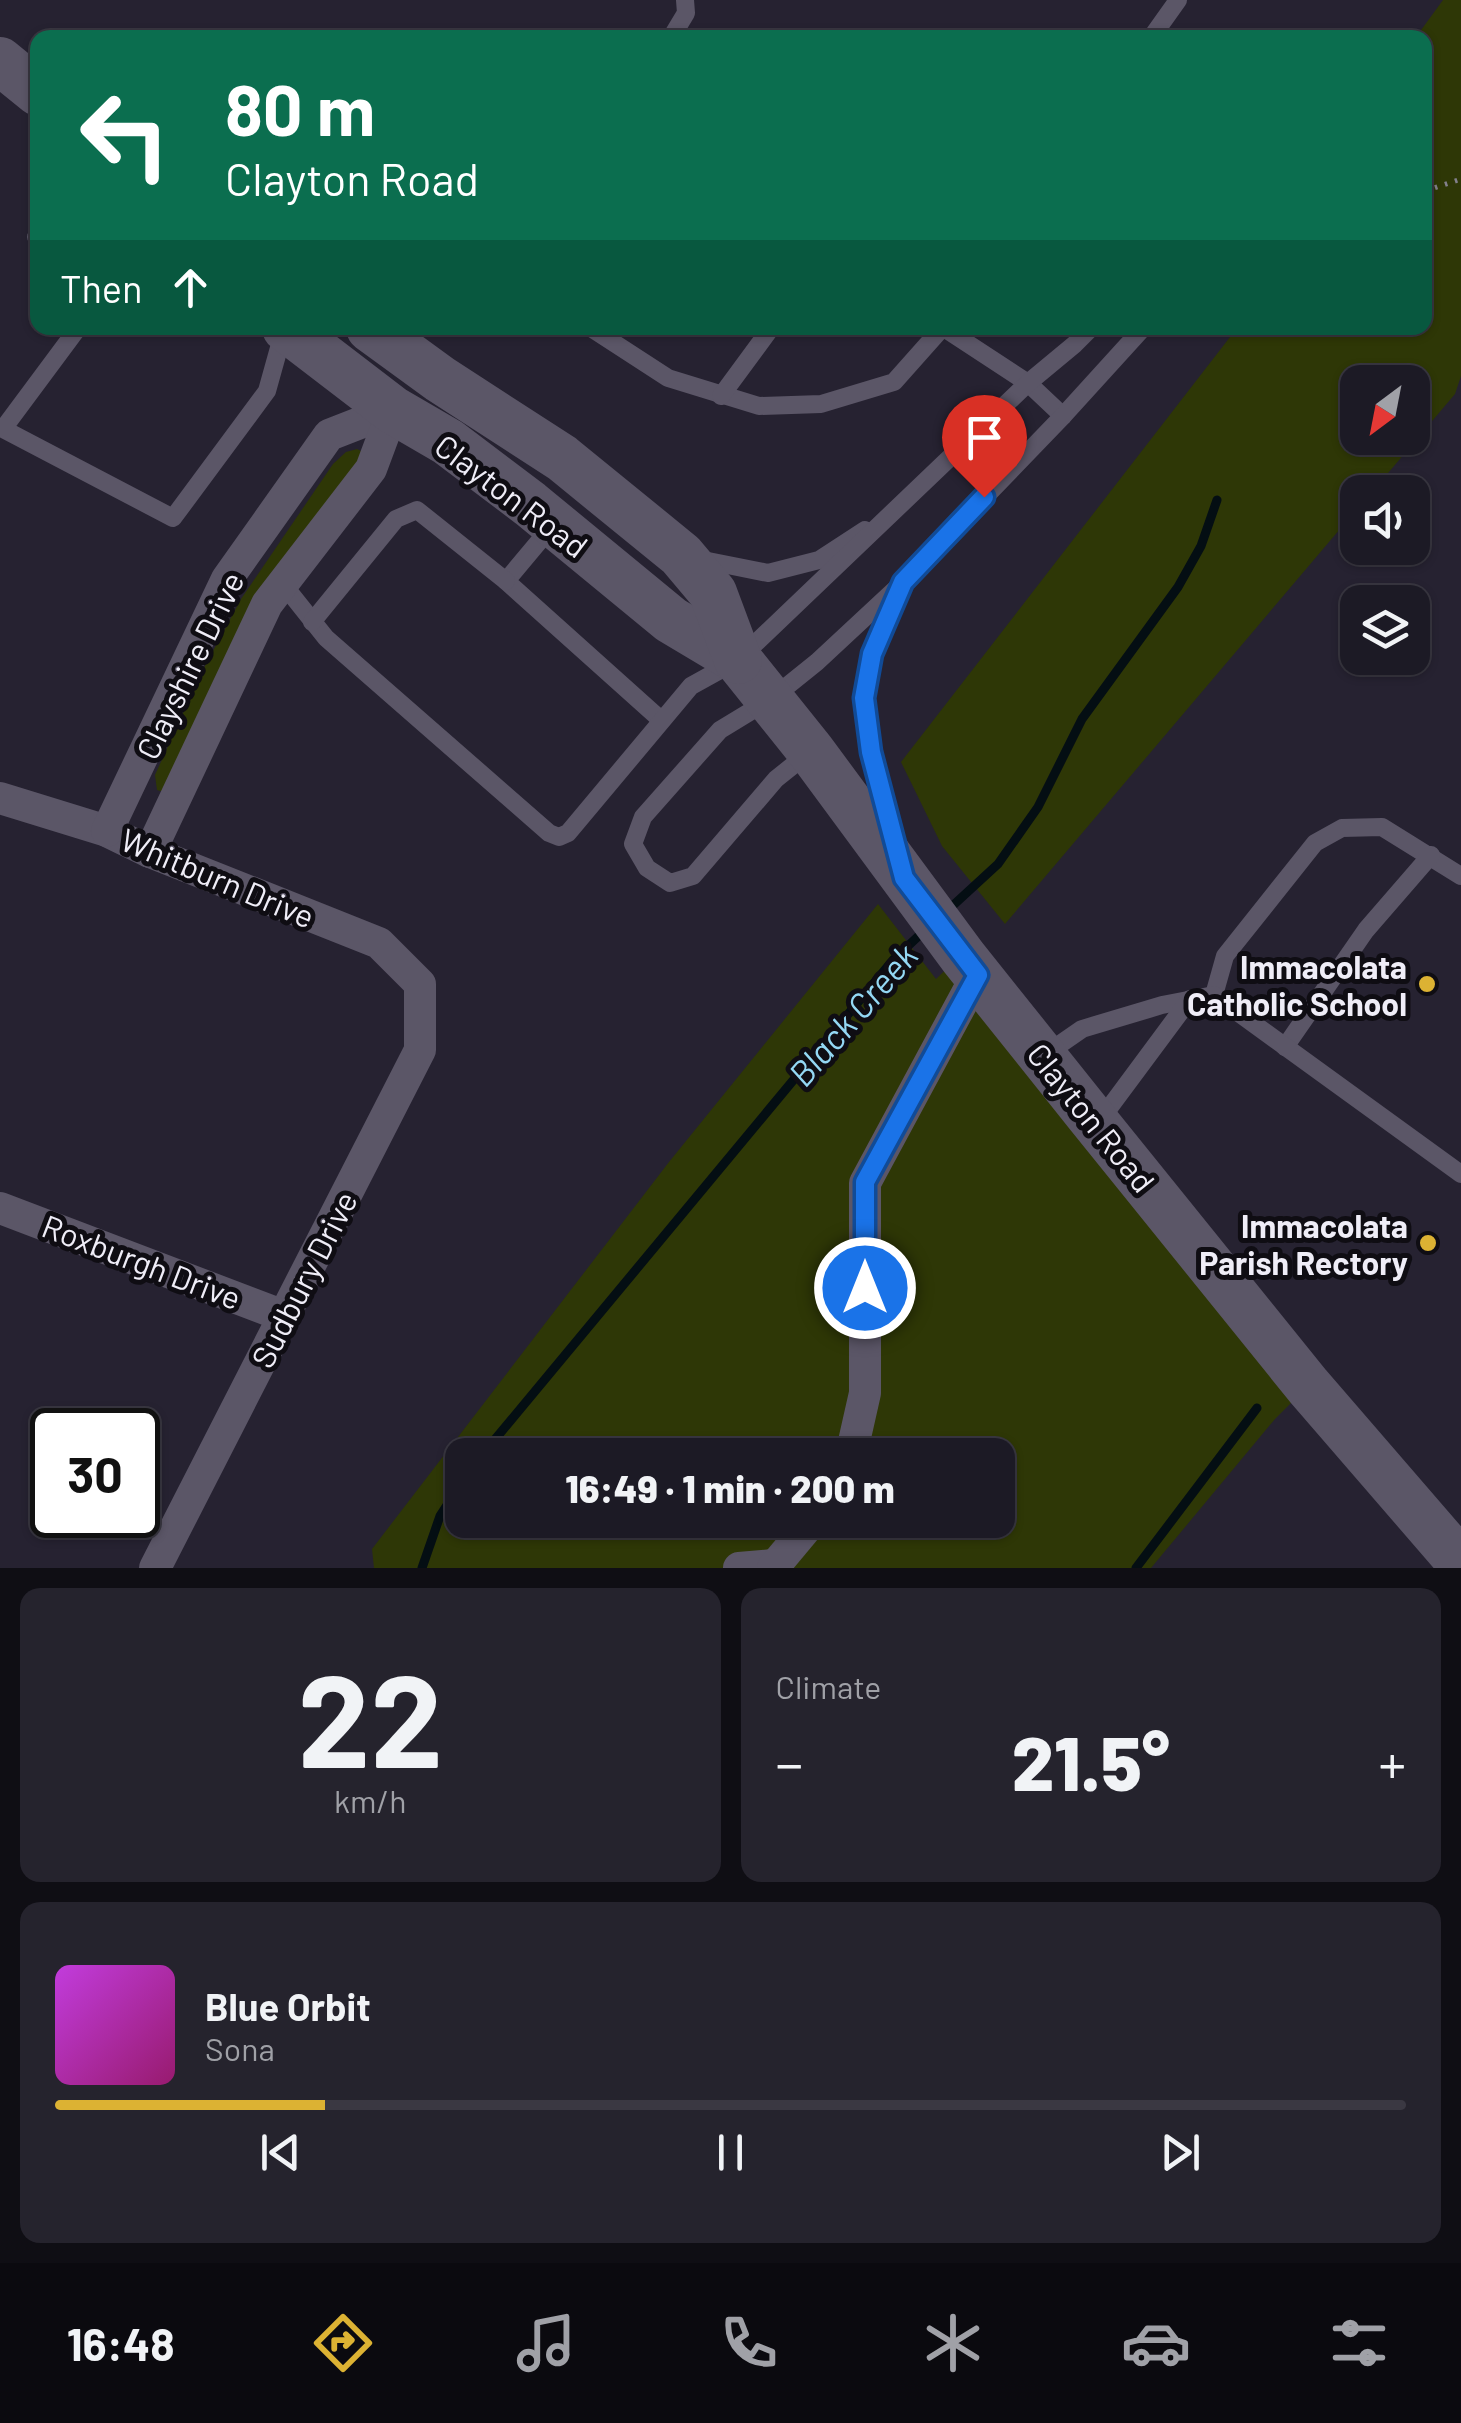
<!DOCTYPE html>
<meta charset="utf-8">
<style>
body{margin:0;font-family:Barlow,sans-serif;background:#25232d;color:#f1f3f6;height:100vh;display:flex;flex-direction:column;font-size:38px;white-space:nowrap}
*{box-sizing:border-box;margin:0}
p{font-size:32px;color:#a0a1a7}
.icon{flex:none;width:55px;height:55px;fill:none;stroke:currentColor;stroke-width:2;stroke-linecap:round;stroke-linejoin:round}
.map{position:relative;height:1568px;overflow:hidden}
.details{display:flex;flex-direction:column;gap:20px;padding:20px;background:#0f0e14;flex:1}
.details>*{flex:none}
.banner{position:absolute;left:30px;top:30px;width:1402px;height:305px;border-radius:20px;box-shadow:0 2px 8px #0004,0 0 0 2px #3a3842;background:#0b6e4f;color:#fff;overflow:hidden}
.needle{width:65px;rotate:212deg}
.fabs{position:absolute;left:1340px;top:365px;display:grid;gap:20px}
.fabs a{display:grid;place-items:center;width:90px;height:90px;border-radius:20px;background:#1c1a25;box-shadow:0 2px 8px #0004,0 0 0 2px #3a3842;font-size:50px}
.speed{position:absolute;left:30px;top:1408px;display:flex;gap:20px;font-size:50px;font-weight:700;text-align:center}
.speed>*{display:grid;place-content:center;width:130px;height:130px;border-radius:50%;background:#1c1a25;box-shadow:0 2px 8px #0004,0 0 0 2px #3a3842;line-height:1}
.speed .limit{border:5px solid #111;border-radius:15px;background:#fff;color:#111}
.pin{position:absolute;display:grid;place-items:center;width:85px;height:85px;color:#fff;margin:-102px -42px;border-radius:50% 50% 50% 0;rotate:-45deg;box-shadow:0 0 10px #0007}
.pin .icon{rotate:45deg}
.me{position:absolute;width:110px;margin:-55px;rotate:0deg;stroke-linejoin:round;filter:drop-shadow(0 0 8px #0008)}
.turn{display:flex;align-items:center;gap:35px;height:210px;padding:0 30px;font-size:45px}
.turn .icon{width:130px;height:130px;stroke-width:2.5}
.turn b{display:block;font-size:70px;line-height:85px}
.then{display:flex;align-items:center;height:95px;padding:0 30px;background:#0003;gap:20px;font-size:38px}
.big{font-size:75px;font-weight:800;line-height:1.1}
.details .tile{flex:1;display:flex;flex-direction:column;justify-content:center;gap:15px;min-width:0;padding:0 35px;border-radius:20px;background:#25232d}
.details .dial{align-items:center;gap:0}
.dial b{font-size:130px;line-height:1}
.song{display:flex;align-items:center;gap:30px}
.cover{width:120px;height:120px;border-radius:15px;background:linear-gradient(135deg,hsl(290 70% 55%),hsl(320 70% 35%))}
.played{height:10px;border-radius:5px;background:linear-gradient(90deg,#dcb233 20%,#3a3842 20%)}
.keys{display:flex;justify-content:space-around;direction:ltr}
.heat{display:flex;justify-content:space-between;align-items:center;font-size:55px;direction:ltr}
.details .tiles{flex:1;display:grid;gap:20px;grid-template-columns:1fr 1fr}
.tile:last-child{grid-column:span 2}
.trip{position:absolute;left:445px;top:1438px;width:570px;height:100px;border-radius:20px;background:#1c1a25;box-shadow:0 2px 8px #0004,0 0 0 2px #3a3842;font-weight:800;line-height:100px;text-align:center}
.tabs{display:flex;height:160px;justify-content:space-around;align-items:center;background:#0b0a0f;color:#a0a1a7}
.tabs .icon{width:70px;height:70px}
.tabs .on{color:#dcb233}
.tabs b{font-size:45px;color:#f1f3f6}
.map>svg:first-child{display:block}
</style>
<div class="map">
<svg width="1461" height="1568" viewBox="0 0 1461 1568">
<rect width="100%" height="100%" fill="#262231"/>
<g fill="#2e3706" fill-rule="evenodd">
<path d="M 1443,0 L 1461,0 L 1461,376 L 1455,394 L 1372,492 L 1358,492 L 1357,509 L 1005,924 L 942,846 L 901,762 L 1237,328 L 1425,328 L 1425,38 L 1416,37 ZM 1412,382 L 1412,438 L 1358,438 L 1358,382 Z"/>
<path d="M 357,449 L 363,452 L 167,793 L 157,790 L 155,775 L 200,675 L 241,599 L 333,464 L 346,452 Z"/>
<path d="M 878,904 L 936,979 L 962,954 L 1308,1386 L 1275,1419 L 1151,1568 L 374,1568 L 372,1549 L 669,1162 ZM 462,1455 L 998,1455 L 998,1520 L 462,1520 Z"/>
</g>
<g fill="none" stroke-linecap="round" stroke-linejoin="round">
<g stroke="#040e13" stroke-width="9">
<path d="M 948,910 L 998,864 L 1038,807 L 1082,719 L 1178,587 L 1201,546 L 1217,500"/>
<path d="M 482,1455 L 894,959 L 925,930"/>
<path d="M 422,1568 L 440,1516 L 462,1482"/>
<path d="M 1136,1568 L 1257,1408"/>
</g>
<path stroke="#83808d" stroke-width="5" stroke-dasharray="2.5 8" stroke-linecap="butt" d="M 1425,191 L 1461,179"/>
<g stroke="#5b5667" stroke-width="18">
<path d="M 671,38 L 686,13 L 685,0"/>
<path d="M 1151,38 L 1178,0"/>
<path d="M 36,237 L 38,235"/>
<path d="M 78,328 L 3,429 L 173,518 L 267,391 L 284,330"/>
<path d="M 591,328 L 668,378 L 759,406 L 821,404 L 894,382 L 942,328"/>
<path d="M 944,328 L 1028,383 L 1063,416"/>
<path d="M 721,396 L 771,328"/>
<path d="M 552,526 L 506,581 L 661,720"/>
<path d="M 698,559 L 768,573 L 819,560 L 865,530"/>
<path d="M 283,584 L 326,638 L 549,833 L 559,837 L 568,833 L 691,686 L 738,660 L 1028,383 L 1075,344 L 1091,328"/>
<path d="M 312,622 L 396,519 L 417,510 L 506,581"/>
<path d="M 811,751 L 776,779 L 693,876 L 670,883 L 647,868 L 633,844 L 643,817 L 720,730 L 771,699 L 817,662 L 903,582 L 1063,416 L 1143,328"/>
<path d="M 891,834 C 864,738 851,686 897,594"/>
<path d="M 1214,995 L 1225,956 L 1315,843 L 1342,828 L 1382,827 L 1461,876"/>
<path d="M 1285,1047 L 1366,930 L 1431,855"/>
<path d="M 1043,1056 L 1082,1029 L 1162,1005 L 1214,995 L 1461,1174"/>
<path d="M 1098,1123 L 1190,999"/>
</g>
<g stroke="#5b5667" stroke-width="32">
<path d="M 0,798 L 107,831 L 150,852 L 379,943 L 420,984 L 420,1050 L 155,1568"/>
<path d="M 107,831 L 227,579 L 329,435 L 393,410"/>
<path d="M 150,852 L 267,604 L 371,469 L 393,410"/>
<path d="M 0,1208 L 284,1316"/>
<path d="M 851,1455 L 865,1393 L 865,1183 L 977,975"/>
<path d="M 739,1568 L 773,1565"/>
<path d="M 773,1568 L 813,1520"/>
</g>
<g stroke="#5b5667" stroke-width="48">
<path d="M 0,61 L 38,92"/>
<path d="M 286,328 L 393,410 L 448,442 L 530,504 L 671,620 L 738,660 L 811,751 L 963,957 L 1090,1116 L 1308,1386 L 1461,1563"/>
<path d="M 370,328 L 440,379 L 562,458 L 681,555 L 713,593 L 738,660"/>
</g>
</g>
<g fill="none" stroke-linecap="round" stroke-linejoin="round">
<g stroke="#114b97" stroke-width="25">
<path id="route" d="M 865,1288 L 865,1182 L 978,975 L 904,878 L 871,752 L 864,698 L 872,654 L 903,582 L 984,497"/>
</g>
<use href="#route" stroke="#1a73e8" stroke-width="18"/>
</g>
<g fill="#dcb233" stroke="#0f0d13" stroke-width="4">
<circle cx="1427" cy="984" r="10"/>
<circle cx="1428" cy="1243" r="10"/>
</g>
<g text-anchor="middle" dominant-baseline="central" stroke-width="10" stroke-linejoin="round" paint-order="stroke">
<g font-size="32" fill="#efedf7" stroke="#0f0d13">
<text transform="translate(512 495) rotate(37)">Clayton Road</text>
<text transform="translate(189 665) rotate(-64)">Clayshire Drive</text>
<text transform="translate(218 877) rotate(23)">Whitburn Drive</text>
<text transform="translate(1092 1117) rotate(51)">Clayton Road</text>
<text transform="translate(142 1261) rotate(21)">Roxburgh Drive</text>
<text transform="translate(303 1279) rotate(-63)">Sudbury Drive</text>
</g>
<g font-size="32" font-weight="bold" fill="#efedf7" stroke="#0f0d13" text-anchor="end">
<text x="1407" y="966">Immacolata<tspan x="1407" dy="37">Catholic School</tspan></text>
<text x="1408" y="1225">Immacolata<tspan x="1408" dy="37">Parish Rectory</tspan></text>
</g>
<g font-size="35" font-style="italic" fill="#94d8f4" stroke="#0f0d13">
<text transform="translate(852 1014) rotate(-49)">Black Creek</text>
</g>
</g>
</svg>
<div class="fabs">
<a><svg class="needle" viewBox="-14 -14 28 28"><path d="M0-13l5 13h-10z" fill="#e53935"/><path d="M0 13l5-13h-10z" fill="#a0a1a7"/></svg></a>
<a><svg class="icon" aria-label="sound" viewBox="0 0 24 24"><path d="M4 9h4l5-4v14l-5-4H4zM17 9q2 3 0 6"/></svg></a>
<a><svg class="icon" aria-label="layers" viewBox="0 0 24 24"><path d="M12 4l9 5-9 5-9-5zM3 14l9 5 9-5"/></svg></a>
</div>
<div class="speed"><div class="limit">30</div></div>
<div class="pin" style="left:984px;top:497px;background:#d93025"><svg class="icon" aria-label="arrive" viewBox="0 0 24 24"><path d="M6 21V4h12l-3 4 3 4H6"/></svg></div>
<svg class="me" style="left:865px;top:1288px" viewBox="-20 -20 40 40"><circle r="17" fill="#1a73e8" stroke="#fff" stroke-width="3"/><path d="M0-11L8 9 0 5-8 9z" fill="#fff"/></svg>
<div class="trip">16:49 · 1 min · 200 m</div>
<div class="banner">
<div class="turn"><svg class="icon" aria-label="left" viewBox="0 0 24 24"><path d="M17 20v-9H6M10 6l-5 5 5 5"/></svg><div><b>80 m</b>Clayton Road</div></div>
<div class="then">Then<svg class="icon" aria-label="ahead" viewBox="0 0 24 24"><path d="M12 20V5M6 11l6-6 6 6"/></svg></div>
</div>
</div>
<section class="details">
<div class="tiles">
<div class="tile dial"><b>22</b><p>km/h</p></div>
<div class="tile"><p>Climate</p>
<div class="heat"><a>−</a><b class="big">21.5°</b><a>+</a></div>
</div>
<div class="tile">
<div class="song"><i class="cover"></i><div><b>Blue Orbit</b><p>Sona</p></div></div>
<div class="played"></div>
<div class="keys"><svg class="icon" aria-label="previous" viewBox="0 0 24 24"><path d="M18 5L8 12l10 7zM5 5v14"/></svg><svg class="icon" aria-label="pause" viewBox="0 0 24 24"><path d="M8 5v14M16 5v14"/></svg><svg class="icon" aria-label="next" viewBox="0 0 24 24"><path d="M6 5l10 7-10 7zM19 5v14"/></svg></div>
</div>
</div>
</section>
<nav class="tabs">
<b>16:48</b>
<svg class="icon on" aria-label="directions" viewBox="0 0 24 24"><path d="M12 3l9 9-9 9-9-9zM9 14v-3h6M13 9l2 2-2 2"/></svg>
<svg class="icon" aria-label="music" viewBox="0 0 24 24"><path d="M9 18V5l10-2v13"/><circle cx="6" cy="18" r="3"/><circle cx="16" cy="16" r="3"/></svg>
<svg class="icon" aria-label="phone" viewBox="0 0 24 24"><path d="M5 4h4l2 5-3 2q2 4 5 5l2-3 5 2v4C11 20 4 13 5 4z"/></svg>
<svg class="icon" aria-label="climate" viewBox="0 0 24 24"><path d="M12 3v18M4 7l16 10M4 17L20 7"/></svg>
<svg class="icon" aria-label="car" viewBox="0 0 24 24"><path d="M5 17H2v-5l4-1 3-4h7l3 4 3 1v5h-3M9 17h6M6 11h13"/><circle cx="7" cy="17" r="2"/><circle cx="17" cy="17" r="2"/></svg>
<svg class="icon" aria-label="filters" viewBox="0 0 24 24"><path d="M4 7h16M4 17h16"/><circle cx="9" cy="7" r="2"/><circle cx="15" cy="17" r="2"/></svg>
</nav>
